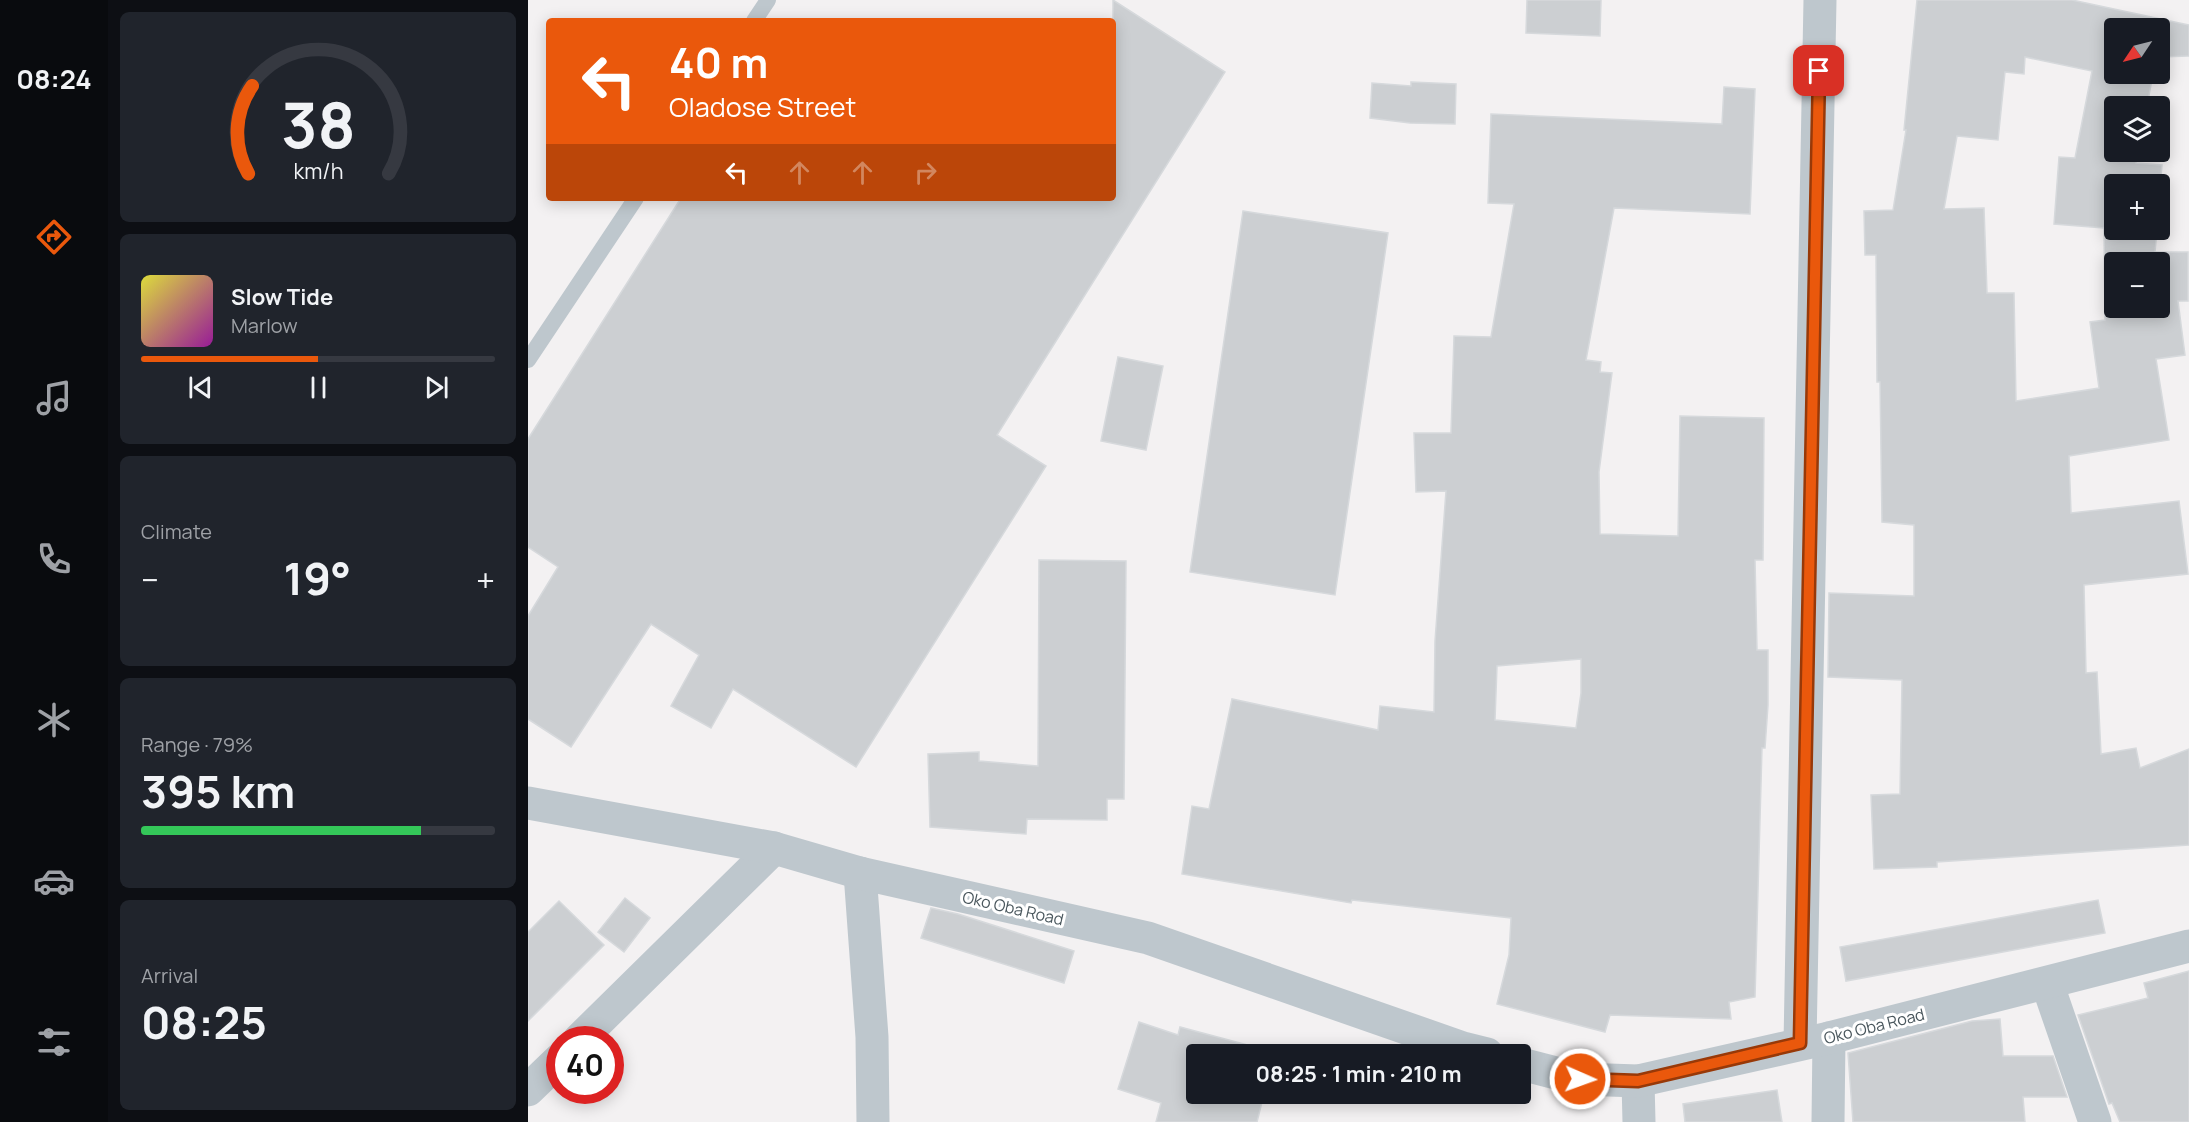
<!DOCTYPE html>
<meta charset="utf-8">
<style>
body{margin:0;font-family:Manrope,sans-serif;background:#20242c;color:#f1f3f6;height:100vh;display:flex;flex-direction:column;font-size:22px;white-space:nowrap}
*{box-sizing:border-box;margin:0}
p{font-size:20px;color:#9ea1a6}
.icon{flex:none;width:33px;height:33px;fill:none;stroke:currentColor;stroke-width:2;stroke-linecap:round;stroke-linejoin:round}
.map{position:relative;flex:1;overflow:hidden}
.side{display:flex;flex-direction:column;gap:12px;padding:12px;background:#0d0f14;width:420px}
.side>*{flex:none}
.top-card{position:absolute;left:18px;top:18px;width:570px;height:183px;border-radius:6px;box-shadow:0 3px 15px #0003;background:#ea580c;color:#fff;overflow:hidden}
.needle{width:39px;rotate:235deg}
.fabs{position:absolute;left:1576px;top:18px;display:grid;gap:12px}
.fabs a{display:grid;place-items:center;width:66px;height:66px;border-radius:6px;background:#171b24;box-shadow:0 3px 15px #0003;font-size:30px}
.speed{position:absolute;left:18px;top:1026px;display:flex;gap:12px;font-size:30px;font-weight:700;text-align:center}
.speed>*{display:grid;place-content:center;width:78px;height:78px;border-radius:50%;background:#171b24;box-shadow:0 3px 15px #0003;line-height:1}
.speed .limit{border:9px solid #d22;background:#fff;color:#111}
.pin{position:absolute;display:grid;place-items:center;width:51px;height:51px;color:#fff;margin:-26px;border-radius:12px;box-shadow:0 3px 9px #0006}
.me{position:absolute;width:66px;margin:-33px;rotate:92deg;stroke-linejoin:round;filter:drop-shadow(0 0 4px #0008)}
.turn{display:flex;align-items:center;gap:21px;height:126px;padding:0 24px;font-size:27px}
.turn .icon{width:78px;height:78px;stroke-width:2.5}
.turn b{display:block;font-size:42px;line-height:51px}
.lanes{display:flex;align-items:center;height:57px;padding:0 24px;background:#0003;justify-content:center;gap:30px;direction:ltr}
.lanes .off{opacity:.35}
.big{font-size:45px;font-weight:700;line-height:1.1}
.side .widget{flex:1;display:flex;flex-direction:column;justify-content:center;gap:9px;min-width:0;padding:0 21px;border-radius:9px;background:#20242c}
.side .dial{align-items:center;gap:0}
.dial svg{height:156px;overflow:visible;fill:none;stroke:#363941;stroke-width:7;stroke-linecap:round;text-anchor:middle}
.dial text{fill:#f1f3f6;stroke:none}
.song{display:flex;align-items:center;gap:18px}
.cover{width:72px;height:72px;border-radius:9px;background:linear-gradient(135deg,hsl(60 70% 55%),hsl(300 70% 35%))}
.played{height:6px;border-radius:3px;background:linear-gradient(90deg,#ea580c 50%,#363941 50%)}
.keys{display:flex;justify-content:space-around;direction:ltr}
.heat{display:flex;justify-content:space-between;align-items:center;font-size:33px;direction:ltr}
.charge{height:9px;border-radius:4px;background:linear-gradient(90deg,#34c759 79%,#363941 0)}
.trip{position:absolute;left:658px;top:1044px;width:345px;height:60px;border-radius:6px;background:#171b24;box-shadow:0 3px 15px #0003;font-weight:700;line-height:60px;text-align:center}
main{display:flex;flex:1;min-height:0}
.menu{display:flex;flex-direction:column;width:108px;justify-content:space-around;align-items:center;background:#090b0e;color:#9ea1a6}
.menu .icon{width:42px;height:42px}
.menu .current{color:#ea580c}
.menu b{font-size:27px;color:#f1f3f6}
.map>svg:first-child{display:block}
</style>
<main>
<nav class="menu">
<b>08:24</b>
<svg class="icon current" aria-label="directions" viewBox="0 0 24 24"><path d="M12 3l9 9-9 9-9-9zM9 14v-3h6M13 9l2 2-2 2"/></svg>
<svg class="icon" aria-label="music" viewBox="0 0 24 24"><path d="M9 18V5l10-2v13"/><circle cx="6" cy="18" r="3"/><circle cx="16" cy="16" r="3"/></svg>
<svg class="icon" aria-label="phone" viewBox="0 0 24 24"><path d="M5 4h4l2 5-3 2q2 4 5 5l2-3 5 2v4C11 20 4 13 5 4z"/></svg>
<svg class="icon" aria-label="climate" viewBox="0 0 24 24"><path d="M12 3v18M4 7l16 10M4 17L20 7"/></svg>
<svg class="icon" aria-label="car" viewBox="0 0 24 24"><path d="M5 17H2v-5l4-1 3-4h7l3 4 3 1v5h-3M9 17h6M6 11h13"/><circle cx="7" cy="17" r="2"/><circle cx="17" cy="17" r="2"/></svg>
<svg class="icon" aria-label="filters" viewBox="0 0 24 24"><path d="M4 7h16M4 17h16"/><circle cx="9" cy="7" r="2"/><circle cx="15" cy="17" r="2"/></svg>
</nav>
<section class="side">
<div class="widget dial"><svg viewBox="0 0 100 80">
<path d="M14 69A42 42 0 1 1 86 69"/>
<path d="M14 69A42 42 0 0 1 16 24" stroke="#ea580c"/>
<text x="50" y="56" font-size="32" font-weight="700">38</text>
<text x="50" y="72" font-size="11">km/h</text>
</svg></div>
<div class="widget">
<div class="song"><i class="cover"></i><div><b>Slow Tide</b><p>Marlow</p></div></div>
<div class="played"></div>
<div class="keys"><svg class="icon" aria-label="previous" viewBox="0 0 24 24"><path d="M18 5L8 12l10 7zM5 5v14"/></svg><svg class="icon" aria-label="pause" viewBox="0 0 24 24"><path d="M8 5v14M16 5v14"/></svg><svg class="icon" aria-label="next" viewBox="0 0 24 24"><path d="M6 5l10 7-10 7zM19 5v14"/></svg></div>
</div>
<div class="widget"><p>Climate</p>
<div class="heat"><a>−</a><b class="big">19°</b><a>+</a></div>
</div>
<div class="widget"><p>Range · 79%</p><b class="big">395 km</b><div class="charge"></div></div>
<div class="widget"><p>Arrival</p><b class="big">08:25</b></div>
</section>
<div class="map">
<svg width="1661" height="1122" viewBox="0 0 1661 1122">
<rect width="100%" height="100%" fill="#f3f1f2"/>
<g fill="#cccfd2" stroke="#d6d9dc" stroke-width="1.5" fill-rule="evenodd">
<path d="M 585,0 L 697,72 L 469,435 L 518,466 L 328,767 L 205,689 L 183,728 L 143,706 L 171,655 L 123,624 L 43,747 L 0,719 L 0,616 L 30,567 L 0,547 L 0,439 L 153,198 L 585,198 Z"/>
<path d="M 999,0 L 1073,0 L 1072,36 L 998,33 Z"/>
<path d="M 1389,0 L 1544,0 L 1661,25 L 1661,56 L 1632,57 L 1632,28 L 1587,28 L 1587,74 L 1625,74 L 1619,106 L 1587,106 L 1587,152 L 1610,152 L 1608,163 L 1634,165 L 1632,187 L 1632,184 L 1587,184 L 1587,230 L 1629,230 L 1627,252 L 1660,252 L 1660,301 L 1650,301 L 1657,355 L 1628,359 L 1641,440 L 1541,456 L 1543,513 L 1651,501 L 1660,574 L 1556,585 L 1558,673 L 1569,672 L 1573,754 L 1608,748 L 1612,768 L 1661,749 L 1661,845 L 1409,862 L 1409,867 L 1346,869 L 1343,795 L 1372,794 L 1374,680 L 1300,677 L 1301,593 L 1386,596 L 1386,525 L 1354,522 L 1352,382 L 1349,382 L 1348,255 L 1337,255 L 1336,211 L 1365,210 L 1378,130 L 1376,130 ZM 1497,57 L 1564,71 L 1547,158 L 1531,157 L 1526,224 L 1576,228 L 1577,320 L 1562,322 L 1571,388 L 1488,401 L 1486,293 L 1459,293 L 1456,208 L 1416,209 L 1429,136 L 1470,140 L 1477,72 L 1496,74 ZM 1587,262 L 1632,262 L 1632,308 L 1587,308 Z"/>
<path d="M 883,82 L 928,84 L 927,124 L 882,123 L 842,118 L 844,83 L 883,86 Z"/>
<path d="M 1196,87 L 1227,89 L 1222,214 L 1086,208 L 1058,360 L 1073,362 L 1072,372 L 1084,373 L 1071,472 L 1072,534 L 1150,536 L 1152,416 L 1236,418 L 1235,560 L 1227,560 L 1229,650 L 1240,650 L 1240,705 L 1237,748 L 1234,748 L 1227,997 L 1201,1002 L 1203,1019 L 1082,1015 L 1077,1032 L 969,1004 L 981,955 L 983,918 L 824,900 L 823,903 L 654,874 L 664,806 L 681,809 L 704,699 L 850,730 L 852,706 L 906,712 L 907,641 L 918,491 L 888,492 L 886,433 L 923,433 L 926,336 L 963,337 L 986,204 L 960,203 L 963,114 L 1194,124 ZM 1053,659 L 1053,693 L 1048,728 L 967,720 L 969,666 Z"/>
<path d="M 715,211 L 860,233 L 807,595 L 662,572 Z"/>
<path d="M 590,357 L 635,366 L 618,450 L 573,441 Z"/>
<path d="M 511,560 L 598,561 L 596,799 L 579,799 L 579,820 L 499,819 L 498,834 L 402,827 L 400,754 L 451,752 L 451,761 L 510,766 Z"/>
<path d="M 97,898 L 122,918 L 96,952 L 70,932 Z"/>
<path d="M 1570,900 L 1577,933 L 1318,981 L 1312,947 Z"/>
<path d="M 31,901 L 76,945 L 0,1021 L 0,932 Z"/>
<path d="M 403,908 L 430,914 L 546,951 L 536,983 L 393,938 Z"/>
<path d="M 1661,971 L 1661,1122 L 1592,1122 L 1584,1103 L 1581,1104 L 1550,1015 L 1620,998 L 1616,983 Z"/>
<path d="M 1472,1019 L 1475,1056 L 1525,1056 L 1539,1097 L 1495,1097 L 1497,1122 L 1325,1122 L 1320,1053 L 1444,1021 Z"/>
<path d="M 611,1022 L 650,1035 L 652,1027 L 746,1052 L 746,1054 L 669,1054 L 669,1094 L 736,1094 L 729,1122 L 628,1122 L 633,1103 L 590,1089 Z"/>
<path d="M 1249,1090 L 1254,1122 L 1157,1122 L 1155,1104 Z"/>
</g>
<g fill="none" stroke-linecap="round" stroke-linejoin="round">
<g stroke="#bec7cd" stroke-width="16">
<path d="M 226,21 L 240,0"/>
<path d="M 0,360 L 108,198"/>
</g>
<g stroke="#bec7cd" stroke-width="33">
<path d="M 332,873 L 344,1037 L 345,1122"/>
<path d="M 1519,983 L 1567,1122"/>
<path d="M 51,1040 L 246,848"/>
<path d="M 1272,1043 L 1292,0"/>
<path d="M 1110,1081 L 1111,1122"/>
<path d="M 0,1090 L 32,1059"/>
<path d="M 1300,1122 L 1301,1038"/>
</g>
<g stroke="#bec7cd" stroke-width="33">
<path d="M 0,803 L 246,848 L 332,873 L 620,938 L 935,1048 L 959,1054"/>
<path d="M 993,1064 L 1051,1079 L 1110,1081 L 1301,1038 L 1661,946"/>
</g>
</g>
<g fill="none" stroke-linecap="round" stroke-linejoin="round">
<g stroke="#983908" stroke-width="15">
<path id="route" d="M 1052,1079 L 1110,1081 L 1272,1043 L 1291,71"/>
</g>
<use href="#route" stroke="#ea580c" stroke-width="10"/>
</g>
<g text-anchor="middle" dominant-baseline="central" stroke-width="6" stroke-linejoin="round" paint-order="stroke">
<g font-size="16" fill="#4a575d" stroke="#fff">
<text transform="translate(485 908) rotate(13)">Oko Oba Road</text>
<text transform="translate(1346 1026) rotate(-14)">Oko Oba Road</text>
</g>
</g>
</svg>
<div class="fabs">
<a><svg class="needle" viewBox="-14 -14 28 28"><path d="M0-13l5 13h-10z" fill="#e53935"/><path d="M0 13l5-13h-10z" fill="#9ea1a6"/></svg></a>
<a><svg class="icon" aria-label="layers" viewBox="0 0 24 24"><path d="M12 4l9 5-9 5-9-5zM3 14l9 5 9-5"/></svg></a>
<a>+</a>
<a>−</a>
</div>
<div class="speed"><div class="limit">40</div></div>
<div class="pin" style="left:1291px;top:71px;background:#d93025"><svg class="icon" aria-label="arrive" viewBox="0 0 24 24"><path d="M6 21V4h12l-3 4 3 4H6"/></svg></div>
<svg class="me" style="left:1052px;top:1079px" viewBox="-20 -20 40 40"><circle r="17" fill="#ea580c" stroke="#fff" stroke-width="3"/><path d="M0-11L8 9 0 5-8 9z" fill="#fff"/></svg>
<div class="trip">08:25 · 1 min · 210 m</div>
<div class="top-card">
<div class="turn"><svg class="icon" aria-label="left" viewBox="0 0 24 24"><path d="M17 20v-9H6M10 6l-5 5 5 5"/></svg><div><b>40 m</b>Oladose Street</div></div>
<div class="lanes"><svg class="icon" aria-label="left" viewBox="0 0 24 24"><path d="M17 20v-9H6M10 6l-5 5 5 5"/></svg><svg class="icon off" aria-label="ahead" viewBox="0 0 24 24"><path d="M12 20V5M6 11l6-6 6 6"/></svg><svg class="icon off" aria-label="ahead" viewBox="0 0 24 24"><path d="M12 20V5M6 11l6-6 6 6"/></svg><svg class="icon off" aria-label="right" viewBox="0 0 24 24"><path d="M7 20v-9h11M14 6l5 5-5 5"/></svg></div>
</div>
</div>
</main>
